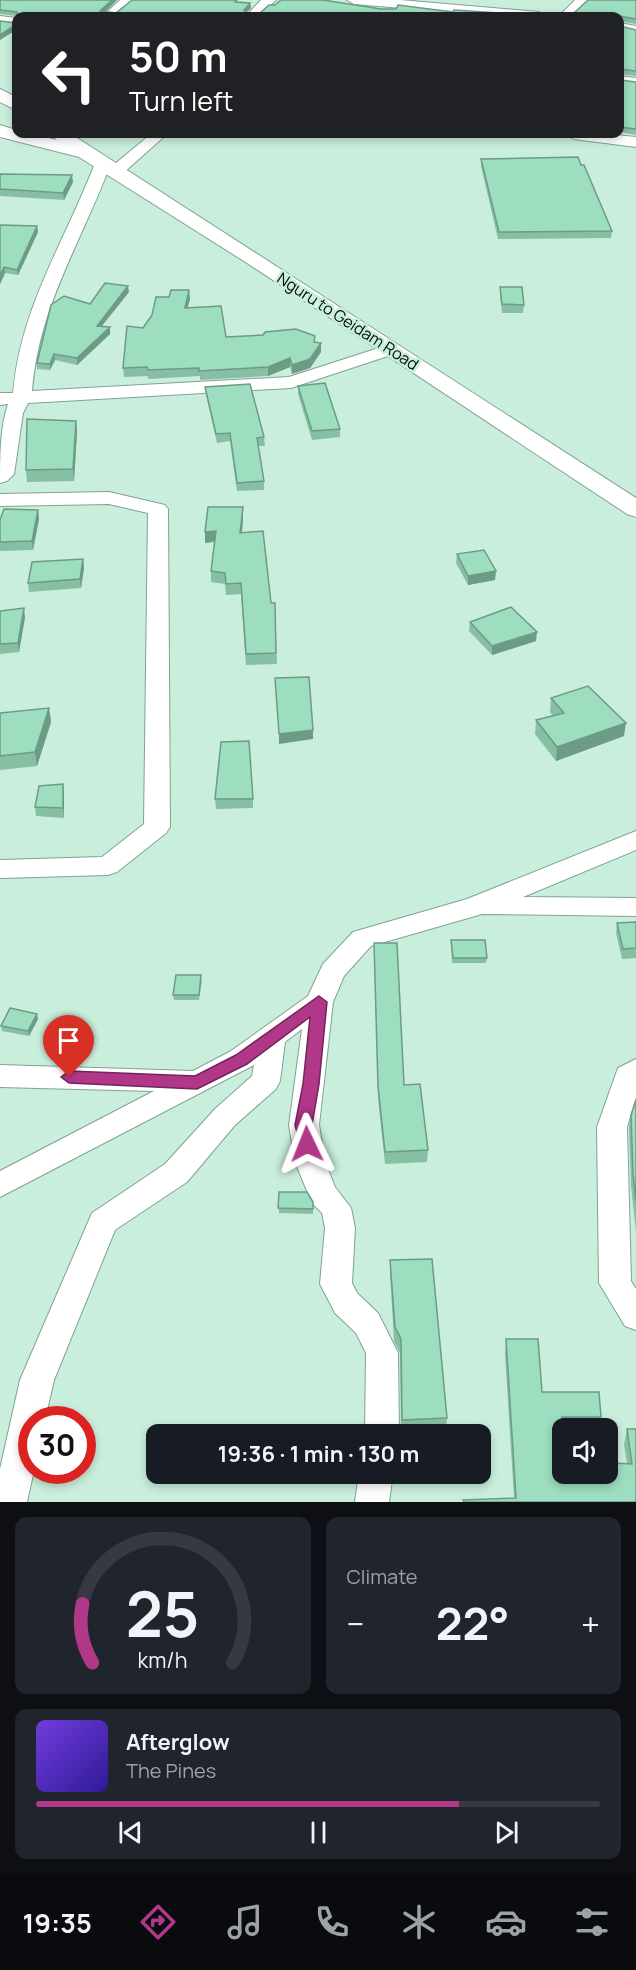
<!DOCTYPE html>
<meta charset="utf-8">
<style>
body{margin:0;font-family:Manrope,sans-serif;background:#20242c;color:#f1f3f6;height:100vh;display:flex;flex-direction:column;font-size:22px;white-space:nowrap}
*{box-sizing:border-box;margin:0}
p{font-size:20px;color:#9ea1a6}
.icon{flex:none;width:33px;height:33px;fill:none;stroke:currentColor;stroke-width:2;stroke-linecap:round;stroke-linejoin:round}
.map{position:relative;height:1502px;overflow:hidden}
.sheet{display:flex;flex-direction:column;gap:15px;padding:15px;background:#0d0f14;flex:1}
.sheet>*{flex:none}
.hud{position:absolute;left:12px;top:12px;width:612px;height:126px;border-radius:12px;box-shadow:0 3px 9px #0003;background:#202124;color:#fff;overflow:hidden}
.controls{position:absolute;left:552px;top:1418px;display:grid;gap:12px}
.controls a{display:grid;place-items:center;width:66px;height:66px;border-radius:12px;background:#171b24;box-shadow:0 3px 9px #0003;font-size:30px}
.speed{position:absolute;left:18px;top:1406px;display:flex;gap:12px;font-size:30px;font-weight:700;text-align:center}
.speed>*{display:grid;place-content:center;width:78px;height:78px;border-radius:50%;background:#171b24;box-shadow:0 3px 9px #0003;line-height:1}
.speed .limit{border:9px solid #d22;background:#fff;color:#111}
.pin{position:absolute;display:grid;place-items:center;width:51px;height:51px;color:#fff;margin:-62px -26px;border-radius:50% 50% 50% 0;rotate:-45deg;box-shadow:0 0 6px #0007}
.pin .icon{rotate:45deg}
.me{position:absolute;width:66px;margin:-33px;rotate:358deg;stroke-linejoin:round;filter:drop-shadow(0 0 4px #0008)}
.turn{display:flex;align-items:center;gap:21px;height:126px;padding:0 18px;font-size:27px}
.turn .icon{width:78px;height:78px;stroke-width:2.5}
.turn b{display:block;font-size:42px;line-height:51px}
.big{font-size:45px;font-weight:700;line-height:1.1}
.sheet .tile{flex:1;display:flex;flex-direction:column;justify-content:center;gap:9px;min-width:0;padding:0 21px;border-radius:12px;background:#20242c}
.sheet .dial{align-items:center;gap:0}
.dial svg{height:156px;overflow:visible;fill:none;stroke:#363941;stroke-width:7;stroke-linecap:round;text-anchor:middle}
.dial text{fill:#f1f3f6;stroke:none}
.song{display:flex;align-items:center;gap:18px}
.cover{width:72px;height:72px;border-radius:9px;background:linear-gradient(135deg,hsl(260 70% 55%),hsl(250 70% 35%))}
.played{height:6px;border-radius:3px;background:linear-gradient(90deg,#b13789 75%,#363941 75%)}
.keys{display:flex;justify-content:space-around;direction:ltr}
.heat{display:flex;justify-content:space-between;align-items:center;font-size:33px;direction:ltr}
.sheet .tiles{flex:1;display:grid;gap:15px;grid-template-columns:1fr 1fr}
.tile:last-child{grid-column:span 2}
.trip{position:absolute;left:146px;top:1424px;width:345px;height:60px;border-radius:12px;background:#171b24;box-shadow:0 3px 9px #0003;font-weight:700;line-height:60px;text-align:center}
.tab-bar{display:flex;height:96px;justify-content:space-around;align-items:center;background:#090b0e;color:#9ea1a6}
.tab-bar .icon{width:42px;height:42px}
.tab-bar .active{color:#b13789}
.tab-bar b{font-size:27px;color:#f1f3f6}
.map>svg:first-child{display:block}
</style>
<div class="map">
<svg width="636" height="1502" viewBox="0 0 636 1502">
<rect width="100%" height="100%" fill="#c9eedc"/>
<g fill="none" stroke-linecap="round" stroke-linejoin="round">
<g stroke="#80a392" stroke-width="2">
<g id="minor">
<path d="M 120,0 L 135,0 L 116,16 L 103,16 Z"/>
<path d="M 261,0 L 276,0 L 259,16 L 246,16 Z"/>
<path d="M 347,0 L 400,0 L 539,12 L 546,16 L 499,16 L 354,4 Z"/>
<path d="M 575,0 L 590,0 L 572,16 L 559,16 Z"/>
<path d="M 0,16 L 16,18 L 16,26 L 0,24 Z"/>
<path d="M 620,23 L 636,26 L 636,34 L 620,31 Z"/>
<path d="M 620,76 L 636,78 L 636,86 L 620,84 Z"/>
<path d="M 151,134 L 167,134 L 122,174 L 110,174 L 108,171 L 110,168 Z"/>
<path d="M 566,134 L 605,134 L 636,137 L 636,147 L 574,139 Z"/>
<path d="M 103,158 L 111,163 C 82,241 39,305 32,391 L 289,377 L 391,344 L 400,349 L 397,353 L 291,388 L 28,403 L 23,413 L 14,474 L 7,481 L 0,483 C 0,458 0,427 8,404 L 0,405 L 0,393 L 13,393 C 21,305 65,242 95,163 Z"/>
<path d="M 109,492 L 165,505 L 168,509 L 170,827 L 166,833 L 117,872 L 108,875 L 0,878 L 0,860 L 102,857 L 144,824 L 148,513 L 109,504 L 0,506 L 0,494 Z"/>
<path d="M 636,831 L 636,850 L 523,897 L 636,898 L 636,916 L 482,914 L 371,946 L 344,976 L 333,1002 L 319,1125 L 325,1162 L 335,1187 L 351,1208 L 355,1228 L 352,1283 L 357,1293 L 378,1313 L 398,1353 L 399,1434 L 365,1434 L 366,1353 L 356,1333 L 335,1313 L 320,1284 L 325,1228 L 322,1213 L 312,1203 L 295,1162 L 289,1125 L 302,1029 L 285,1042 L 280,1081 L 276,1089 L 235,1125 L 187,1182 L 115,1230 L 54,1380 L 45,1419 L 32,1419 L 32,1470 L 34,1470 L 27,1502 L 0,1502 L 0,1469 L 20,1380 L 92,1213 L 165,1164 L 215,1109 L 252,1076 L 254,1065 L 0,1197 L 0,1171 L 154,1091 L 0,1087 L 0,1065 L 193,1071 L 231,1051 L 308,996 L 323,964 L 353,932 L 467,899 Z"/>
<path d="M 636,1059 L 636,1097 L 627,1127 L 631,1281 L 636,1289 L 636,1330 L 625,1326 L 599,1283 L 597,1127 L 618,1068 Z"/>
<path d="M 359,1473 L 393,1473 L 389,1502 L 355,1502 Z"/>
</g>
</g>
<g stroke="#80a392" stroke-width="2">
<g id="major">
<path d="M 0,89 L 16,97 L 16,110 L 0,102 Z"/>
<path d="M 0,125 L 16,130 L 16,134 L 31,134 L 57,140 L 51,134 L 71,134 L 636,498 L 636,517 L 627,514 L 247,263 L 79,157 L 0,137 Z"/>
</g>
</g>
<use href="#minor" fill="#fff" fill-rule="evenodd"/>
<use href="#major" fill="#fff" fill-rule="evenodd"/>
</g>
<g fill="#86bfa4">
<path d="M 0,0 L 117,0 L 105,12 L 116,13 L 239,2 L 250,3 L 251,8 L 246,13 L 381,9 L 527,16 L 17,16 L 0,14 Z"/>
<path d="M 636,0 L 636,24 L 620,21 L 620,16 L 574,13 Z"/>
<path d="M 620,26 L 636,30 L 636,76 L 620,74 Z"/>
<path d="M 620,80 L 636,82 L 636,135 L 620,132 Z"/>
<path d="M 481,159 L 581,165 L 612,231 L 611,238 L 498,239 L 481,166 Z"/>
<path d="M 0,174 L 73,182 L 64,200 L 0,196 Z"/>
<path d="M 0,225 L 37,226 L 38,232 L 18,275 L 5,273 L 0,284 Z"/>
<path d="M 500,287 L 524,305 L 523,313 L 502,313 L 500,295 Z"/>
<path d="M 129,292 L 101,327 L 110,327 L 110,334 L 77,365 L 55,360 L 50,370 L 37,369 L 37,363 L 90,304 Z"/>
<path d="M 169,297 L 190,299 L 187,308 L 226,337 L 315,336 L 315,342 L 321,343 L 321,352 L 310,368 L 292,374 L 290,367 L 268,376 L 200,380 L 200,376 L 148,379 L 148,376 L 124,377 L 123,368 L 143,328 Z"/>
<path d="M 298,386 L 340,429 L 340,437 L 312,440 L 298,394 Z"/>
<path d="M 205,387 L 264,437 L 265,446 L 258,446 L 264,481 L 264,490 L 237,491 L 230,441 L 217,443 L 206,395 Z"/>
<path d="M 76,421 L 77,432 L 74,481 L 27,482 L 26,470 Z"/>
<path d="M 38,510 L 39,519 L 33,550 L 0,551 L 0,520 Z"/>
<path d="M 243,518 L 242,533 L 271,603 L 275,603 L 277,664 L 246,665 L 241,594 L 226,595 L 225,584 L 211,582 L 211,571 L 214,542 L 205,543 Z"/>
<path d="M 457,554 L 495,580 L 468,585 L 456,563 Z"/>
<path d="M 83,559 L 84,568 L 81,588 L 29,592 L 28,583 Z"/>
<path d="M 0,611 L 25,617 L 19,652 L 0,654 Z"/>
<path d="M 470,622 L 536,641 L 492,655 L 469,631 Z"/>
<path d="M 551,698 L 624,736 L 556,761 L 535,734 L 536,720 L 553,716 L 550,712 Z"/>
<path d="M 49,708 L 51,722 L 37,766 L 0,770 L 0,713 Z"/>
<path d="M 63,784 L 64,793 L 64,818 L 36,816 L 35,807 Z"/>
<path d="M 215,799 L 253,799 L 253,808 L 216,809 Z"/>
<path d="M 636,922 L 636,958 L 622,959 L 616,933 L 617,923 Z"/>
<path d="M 451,940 L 487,958 L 486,963 L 452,963 Z"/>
<path d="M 374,943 L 404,1085 L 428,1150 L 427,1162 L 385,1164 L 378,1098 Z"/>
<path d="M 202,980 L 199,1000 L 174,1000 L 173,995 Z"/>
<path d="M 38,1019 L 29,1036 L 2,1031 L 1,1026 Z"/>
<path d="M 636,1100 L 636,1232 L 631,1186 L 629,1127 L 631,1115 Z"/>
<path d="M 279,1192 L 313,1202 L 313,1214 L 279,1213 Z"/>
<path d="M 390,1260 L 447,1418 L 446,1432 L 401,1433 L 400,1353 L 394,1341 L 390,1274 Z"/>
<path d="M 506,1339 L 542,1392 L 601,1417 L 599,1428 L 562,1428 L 562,1473 L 611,1473 L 613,1463 L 627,1464 L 624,1445 L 627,1429 L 636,1429 L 636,1502 L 514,1498 L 505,1354 Z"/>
</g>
<g fill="#6d9b86">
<path d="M 112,0 L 117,0 L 101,16 L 100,11 Z"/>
<path d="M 250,3 L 251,8 L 244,14 L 244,10 Z"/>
<path d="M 16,25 L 16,30 L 0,40 L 0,35 Z"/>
<path d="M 72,175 L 73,182 L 64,200 L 63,193 Z"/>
<path d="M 37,226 L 38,232 L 18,275 L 17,270 Z"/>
<path d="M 4,267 L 5,273 L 0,284 L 0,276 Z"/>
<path d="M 128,286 L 129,292 L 97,332 L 97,326 Z"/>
<path d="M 189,290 L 190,299 L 185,317 L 185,308 Z"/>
<path d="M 110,327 L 110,334 L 77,365 L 77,358 Z"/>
<path d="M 321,343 L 321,352 L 310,368 L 292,374 L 292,365 Z"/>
<path d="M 54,354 L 55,360 L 50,370 L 50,364 Z"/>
<path d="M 290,358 L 290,367 L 268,376 L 268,367 Z"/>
<path d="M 76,421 L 77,432 L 74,481 L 73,469 Z"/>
<path d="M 243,507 L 243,518 L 241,544 L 240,533 Z"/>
<path d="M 38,510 L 39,519 L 33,550 L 32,541 Z"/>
<path d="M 216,531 L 216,541 L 205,543 L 205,532 Z"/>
<path d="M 83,559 L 84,568 L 81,588 L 80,579 Z"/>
<path d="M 496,571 L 495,580 L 468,585 L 468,576 Z"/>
<path d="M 24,608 L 25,617 L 19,652 L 18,643 Z"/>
<path d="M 537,632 L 536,641 L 492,655 L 492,646 Z"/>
<path d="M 49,708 L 51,722 L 37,766 L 35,752 Z"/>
<path d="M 626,723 L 624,736 L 556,761 L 557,747 Z"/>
<path d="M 313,730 L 313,739 L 279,744 L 279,734 Z"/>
<path d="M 63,784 L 64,793 L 64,818 L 63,808 Z"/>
<path d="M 37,1014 L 38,1019 L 29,1036 L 28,1031 Z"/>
</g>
<g fill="#9cdebf" stroke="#6d9b86" stroke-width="1.5">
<path d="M 0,0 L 112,0 L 100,11 L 116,13 L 132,0 L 237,0 L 235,2 L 250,3 L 244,10 L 246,13 L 260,13 L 269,5 L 275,5 L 281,0 L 323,0 L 381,9 L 396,9 L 398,5 L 453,12 L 454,10 L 527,15 L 527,16 L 78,16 L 60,14 L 57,16 L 34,14 L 31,16 L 17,16 L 17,12 L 0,10 Z"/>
<path d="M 588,0 L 636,0 L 636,19 L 619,16 L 562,16 L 566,13 L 574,13 Z"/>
<path d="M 0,21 L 16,23 L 16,25 L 0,35 Z"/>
<path d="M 620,26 L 636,30 L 636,71 L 620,69 Z"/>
<path d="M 620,80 L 636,82 L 636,129 L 620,127 Z"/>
<path d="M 578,157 L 581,165 L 584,165 L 612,231 L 499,232 L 481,159 Z"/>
<path d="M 0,174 L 72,175 L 63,193 L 0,189 Z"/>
<path d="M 0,225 L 37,226 L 17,270 L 4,267 L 0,276 Z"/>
<path d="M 105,283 L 128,286 L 97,326 L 110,327 L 77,358 L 54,354 L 50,364 L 37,363 L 51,305 L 64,296 L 90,304 Z"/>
<path d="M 500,287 L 522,287 L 524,305 L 502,304 Z"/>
<path d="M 171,290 L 189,290 L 185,308 L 221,306 L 226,337 L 263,335 L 265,332 L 296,329 L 315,336 L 314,342 L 321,343 L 310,359 L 292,365 L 290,358 L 268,367 L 199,371 L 199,368 L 148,370 L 147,367 L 123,368 L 127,326 L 143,328 L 152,315 L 156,297 L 169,297 Z"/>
<path d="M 325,383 L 340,429 L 312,431 L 298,386 Z"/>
<path d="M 250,384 L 264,437 L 257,438 L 264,481 L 237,483 L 230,433 L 216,434 L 205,387 Z"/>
<path d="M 27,419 L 76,421 L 73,469 L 26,470 Z"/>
<path d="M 208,507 L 243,507 L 240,533 L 263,531 L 271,603 L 275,603 L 276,653 L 246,654 L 241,583 L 226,584 L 225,573 L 211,571 L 216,531 L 205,532 Z"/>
<path d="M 4,509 L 38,510 L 32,541 L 0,542 L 0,520 Z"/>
<path d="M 484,550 L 496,571 L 468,576 L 457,554 Z"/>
<path d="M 83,559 L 80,579 L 28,583 L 32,562 Z"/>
<path d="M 511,607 L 537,632 L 492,646 L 470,622 Z"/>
<path d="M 24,608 L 18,643 L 0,644 L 0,611 Z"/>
<path d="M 309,677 L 313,730 L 279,734 L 275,678 Z"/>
<path d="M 588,686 L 626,723 L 557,747 L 536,720 L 564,713 L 551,698 Z"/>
<path d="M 49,708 L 35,752 L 0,756 L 0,713 Z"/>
<path d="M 249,741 L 253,799 L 215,799 L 221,742 Z"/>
<path d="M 63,784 L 63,808 L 35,807 L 39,786 Z"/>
<path d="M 636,922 L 636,948 L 623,949 L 617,923 Z"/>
<path d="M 451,940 L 485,940 L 487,958 L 453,958 Z"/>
<path d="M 374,943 L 397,943 L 404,1085 L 420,1084 L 428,1150 L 385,1152 L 378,1086 Z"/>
<path d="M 176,975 L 201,975 L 199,995 L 173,995 Z"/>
<path d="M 10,1008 L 37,1014 L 28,1031 L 1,1026 Z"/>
<path d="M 636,1100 L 636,1201 L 633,1173 L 631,1115 Z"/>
<path d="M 279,1192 L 307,1192 L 313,1202 L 313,1209 L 278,1208 Z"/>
<path d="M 432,1259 L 447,1418 L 402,1420 L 401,1339 L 395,1327 L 390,1260 Z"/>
<path d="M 506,1339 L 538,1339 L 542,1392 L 599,1392 L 601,1417 L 562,1417 L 563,1428 L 562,1473 L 614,1473 L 613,1463 L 632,1464 L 627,1429 L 636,1429 L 636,1502 L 464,1502 L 463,1500 L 516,1498 Z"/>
</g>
<path fill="#b13789" stroke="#732459" stroke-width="1.5" d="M 319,996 L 327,1002 L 319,1084 L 312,1125 L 315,1144 L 313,1148 L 301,1148 L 295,1125 L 303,1084 L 310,1017 L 247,1064 L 197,1089 L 69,1083 L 61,1077 L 69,1071 L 195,1076 L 236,1055 Z"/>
<g text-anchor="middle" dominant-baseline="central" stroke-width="5" stroke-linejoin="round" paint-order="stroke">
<g font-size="16" fill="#030f09" stroke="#c9eedc">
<text transform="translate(348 321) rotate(33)">Nguru to Geidam Road</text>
</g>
</g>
</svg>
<div class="controls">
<a><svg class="icon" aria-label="sound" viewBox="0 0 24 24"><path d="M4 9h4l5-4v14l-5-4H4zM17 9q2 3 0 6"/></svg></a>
</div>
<div class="speed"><div class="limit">30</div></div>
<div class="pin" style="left:69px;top:1077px;background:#d93025"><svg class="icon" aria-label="arrive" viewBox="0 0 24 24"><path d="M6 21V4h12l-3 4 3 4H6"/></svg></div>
<svg class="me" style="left:307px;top:1144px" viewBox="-20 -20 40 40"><path d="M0-17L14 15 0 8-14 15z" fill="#b13789" stroke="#fff" stroke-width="4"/></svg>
<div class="trip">19:36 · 1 min · 130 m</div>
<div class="hud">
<div class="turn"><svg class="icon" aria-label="left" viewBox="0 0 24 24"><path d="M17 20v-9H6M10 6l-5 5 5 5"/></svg><div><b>50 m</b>Turn left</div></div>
</div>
</div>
<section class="sheet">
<div class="tiles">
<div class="tile dial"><svg viewBox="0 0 100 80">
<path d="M14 69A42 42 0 1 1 86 69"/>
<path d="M14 69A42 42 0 0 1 9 39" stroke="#b13789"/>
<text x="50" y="56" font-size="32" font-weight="700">25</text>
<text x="50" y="72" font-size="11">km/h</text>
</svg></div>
<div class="tile"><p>Climate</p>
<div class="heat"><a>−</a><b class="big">22°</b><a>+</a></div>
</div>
<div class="tile">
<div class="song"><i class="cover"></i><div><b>Afterglow</b><p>The Pines</p></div></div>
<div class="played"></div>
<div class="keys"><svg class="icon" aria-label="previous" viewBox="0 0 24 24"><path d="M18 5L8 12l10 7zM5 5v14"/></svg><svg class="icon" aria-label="pause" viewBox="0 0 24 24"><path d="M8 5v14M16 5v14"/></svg><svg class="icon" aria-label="next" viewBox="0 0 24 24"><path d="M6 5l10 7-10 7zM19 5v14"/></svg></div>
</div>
</div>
</section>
<nav class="tab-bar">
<b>19:35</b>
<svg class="icon active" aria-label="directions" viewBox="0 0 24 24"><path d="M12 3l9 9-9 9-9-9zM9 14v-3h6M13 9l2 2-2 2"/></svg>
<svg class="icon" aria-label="music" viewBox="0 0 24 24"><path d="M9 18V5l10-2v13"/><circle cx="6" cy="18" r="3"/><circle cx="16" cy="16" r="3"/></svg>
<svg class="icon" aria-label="phone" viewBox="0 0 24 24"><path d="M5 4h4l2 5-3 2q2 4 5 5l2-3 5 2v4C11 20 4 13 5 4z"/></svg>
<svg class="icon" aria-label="climate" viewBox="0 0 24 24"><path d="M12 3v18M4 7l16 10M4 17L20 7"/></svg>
<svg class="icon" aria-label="car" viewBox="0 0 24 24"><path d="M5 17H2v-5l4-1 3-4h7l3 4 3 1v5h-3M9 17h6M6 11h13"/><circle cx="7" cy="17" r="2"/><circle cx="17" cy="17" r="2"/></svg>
<svg class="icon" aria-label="filters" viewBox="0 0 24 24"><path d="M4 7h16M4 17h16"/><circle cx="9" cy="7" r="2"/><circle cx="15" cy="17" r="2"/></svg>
</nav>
